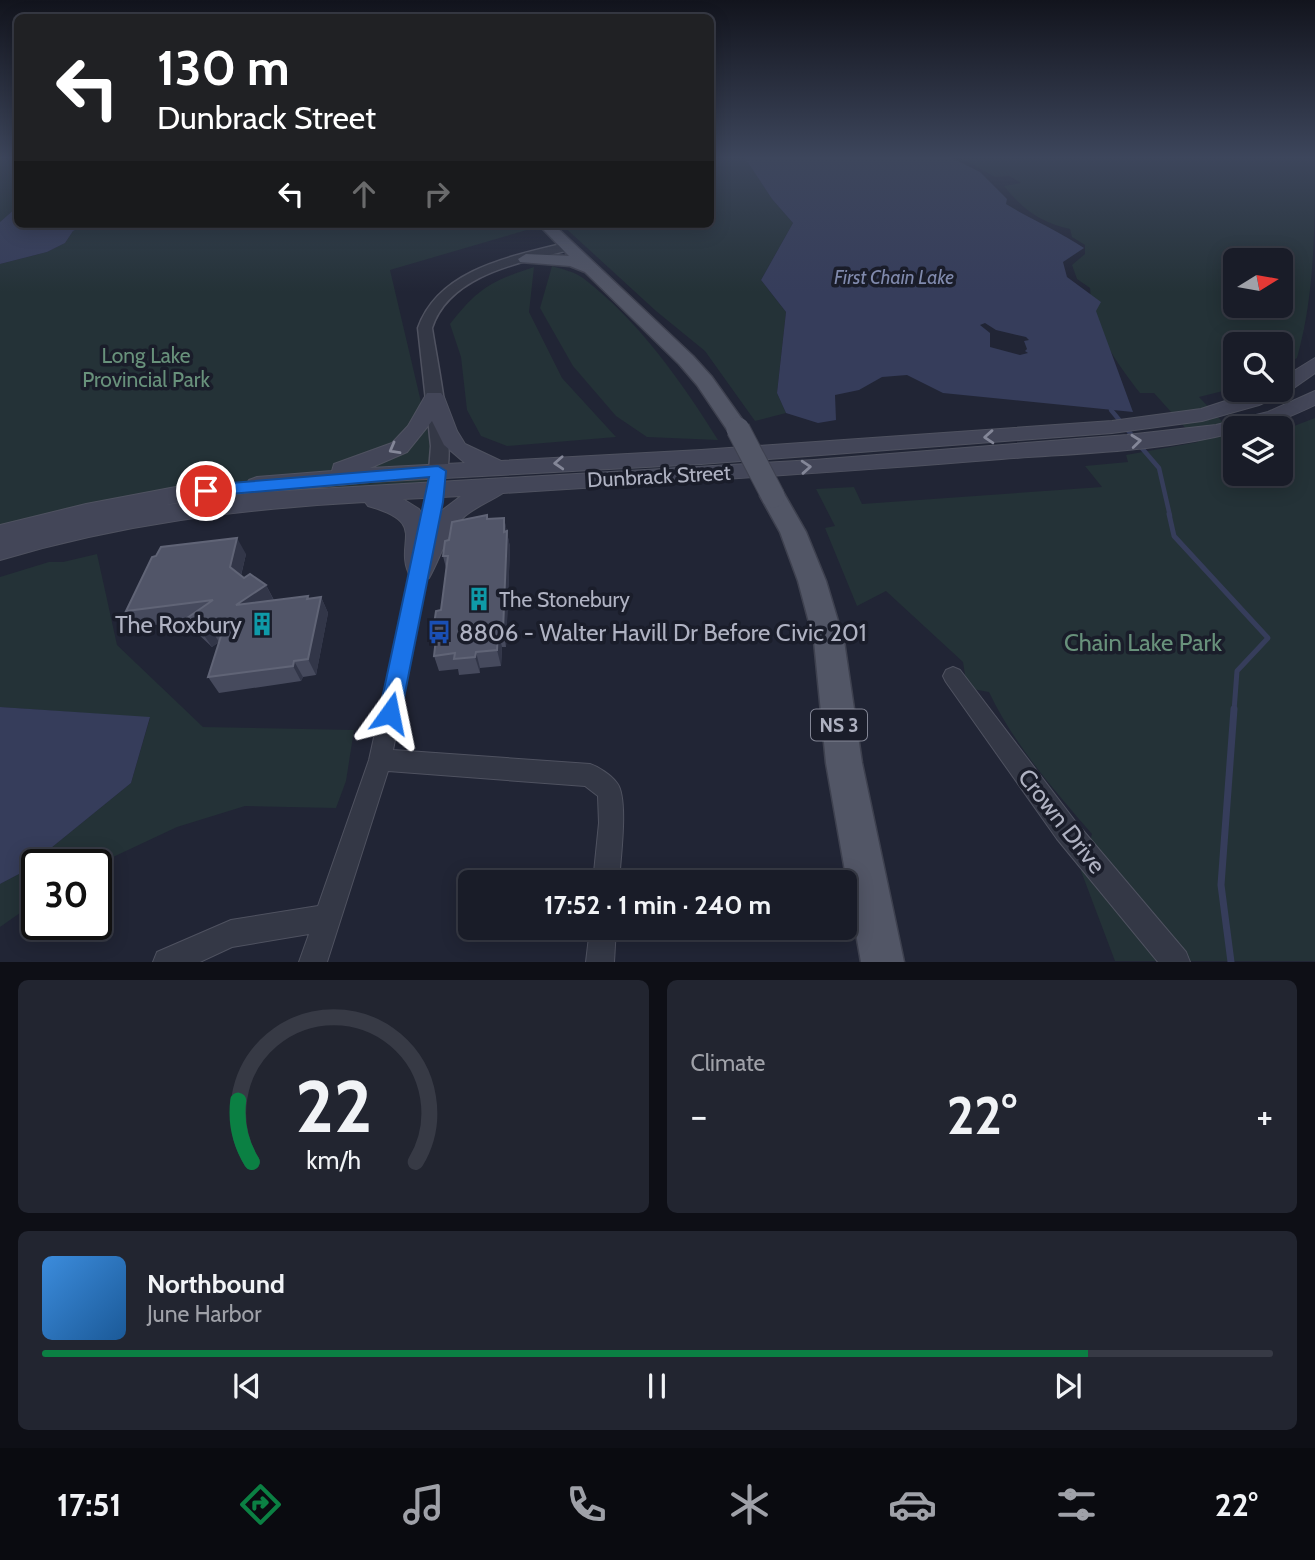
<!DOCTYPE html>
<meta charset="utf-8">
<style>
body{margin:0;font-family:Cabin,sans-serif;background:#222530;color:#f1f3f6;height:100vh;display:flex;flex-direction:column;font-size:26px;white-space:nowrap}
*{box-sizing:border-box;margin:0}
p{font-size:23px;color:#9fa1a8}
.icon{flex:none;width:38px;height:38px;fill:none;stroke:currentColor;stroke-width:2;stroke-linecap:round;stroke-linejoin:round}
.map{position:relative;height:962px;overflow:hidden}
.sheet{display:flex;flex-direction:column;gap:18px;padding:18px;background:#0e0f16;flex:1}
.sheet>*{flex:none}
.top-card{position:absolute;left:14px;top:14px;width:700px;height:214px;border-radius:10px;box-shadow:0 4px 18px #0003,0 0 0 2px #373a45;background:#202124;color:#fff;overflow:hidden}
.needle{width:46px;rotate:79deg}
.tools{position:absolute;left:1223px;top:248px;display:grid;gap:14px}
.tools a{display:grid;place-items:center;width:70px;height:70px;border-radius:10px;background:#191c28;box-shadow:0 4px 18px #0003,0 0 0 2px #373a45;font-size:35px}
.speed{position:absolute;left:21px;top:849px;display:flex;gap:14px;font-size:35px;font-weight:700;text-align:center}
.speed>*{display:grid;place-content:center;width:91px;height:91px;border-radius:50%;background:#191c28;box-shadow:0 4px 18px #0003,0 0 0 2px #373a45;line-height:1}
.speed .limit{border:4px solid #111;border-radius:10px;background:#fff;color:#111}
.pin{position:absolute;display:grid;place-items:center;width:60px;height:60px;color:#fff;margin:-30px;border:4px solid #fff;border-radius:50%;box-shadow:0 2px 7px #0007}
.me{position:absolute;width:77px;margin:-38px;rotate:12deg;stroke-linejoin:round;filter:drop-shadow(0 0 5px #0008)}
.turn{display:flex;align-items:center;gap:24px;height:147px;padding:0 28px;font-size:32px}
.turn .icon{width:91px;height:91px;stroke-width:2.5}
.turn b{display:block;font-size:49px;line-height:60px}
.lanes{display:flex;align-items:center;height:66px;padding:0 28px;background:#0003;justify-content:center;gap:35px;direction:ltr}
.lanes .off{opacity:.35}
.big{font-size:52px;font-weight:700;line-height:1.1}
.sheet .card{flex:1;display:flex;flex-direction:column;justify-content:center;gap:10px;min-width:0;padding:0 24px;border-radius:10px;background:#222530}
.sheet .dial{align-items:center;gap:0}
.dial svg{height:182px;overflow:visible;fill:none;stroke:#373a45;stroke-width:7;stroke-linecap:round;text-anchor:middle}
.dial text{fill:#f1f3f6;stroke:none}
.song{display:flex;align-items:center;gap:21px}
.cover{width:84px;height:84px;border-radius:10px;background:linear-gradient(135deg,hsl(210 70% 55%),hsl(210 70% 35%))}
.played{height:7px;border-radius:4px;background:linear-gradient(90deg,#0b8043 85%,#373a45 85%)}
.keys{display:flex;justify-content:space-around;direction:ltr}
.heat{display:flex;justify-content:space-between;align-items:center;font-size:38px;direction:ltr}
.sheet .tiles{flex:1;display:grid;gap:18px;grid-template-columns:1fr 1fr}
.card:last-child{grid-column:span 2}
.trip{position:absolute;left:458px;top:870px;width:399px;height:70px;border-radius:10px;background:#191c28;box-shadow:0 4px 18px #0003,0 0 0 2px #373a45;font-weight:700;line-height:70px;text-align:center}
.tabs{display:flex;height:112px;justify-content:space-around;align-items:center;background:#0a0b10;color:#9fa1a8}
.tabs .icon{width:49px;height:49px}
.tabs .on{color:#0b8043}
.tabs b{font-size:32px;color:#f1f3f6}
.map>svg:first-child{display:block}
</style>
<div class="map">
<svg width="1315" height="962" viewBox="0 0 1315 962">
<rect width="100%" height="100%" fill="#212535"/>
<g fill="#243237" fill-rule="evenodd">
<path d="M 0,158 L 17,158 L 17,207 L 0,222 Z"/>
<path d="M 711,158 L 745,158 L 772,199 L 793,223 L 761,280 L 786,312 L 777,393 L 786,413 L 755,421 L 705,351 L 656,311 L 561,224 L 710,224 Z"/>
<path d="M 961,158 L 1315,158 C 1315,225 1315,294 1297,358 L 1281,367 L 1281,345 L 1236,345 L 1235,388 L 1199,397 L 1235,435 L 1236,474 L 1281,474 L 1281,431 L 1315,418 L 1315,961 L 1115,961 L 1081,871 L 1092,834 C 1054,790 1014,745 989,692 L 967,688 L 963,662 L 886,591 L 857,606 L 825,528 L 835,526 L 816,489 L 854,487 L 862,504 L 1102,487 L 1085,466 L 1128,462 L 1126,455 L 1198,442 L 1154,393 L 1140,393 C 1116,362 1092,329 1090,288 L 1077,279 L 1072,265 L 1085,254 L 1085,245 L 1072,237 L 1070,229 C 1041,223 1022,209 1004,186 L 1021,183 L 1009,176 L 995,177 ZM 1236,261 L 1281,261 L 1281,306 L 1236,306 Z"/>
<path d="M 88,224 L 534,224 L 537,227 L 390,270 L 440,483 L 315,494 L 0,549 L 0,264 L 47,252 L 65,243 L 73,231 Z"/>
<path d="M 552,266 C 562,269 575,272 583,278 C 639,321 681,381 718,440 L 647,437 L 616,416 L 573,366 L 540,308 Z"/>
<path d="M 534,267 L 529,312 L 562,378 L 616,437 L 507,446 L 481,436 L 467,410 L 461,357 L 450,324 C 478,288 491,281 534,267 Z"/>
<path d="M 97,554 L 117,645 L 203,727 L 354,730 L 346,781 L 336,808 L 245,806 L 177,827 L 96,865 L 37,864 L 37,901 L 0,927 L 0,884 L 19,874 L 131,783 L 150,718 L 0,707 L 0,577 L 49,562 L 63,562 Z"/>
</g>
<g fill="#363d5b" fill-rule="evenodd">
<path d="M 745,158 L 952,158 L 980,172 L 1007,199 L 1006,204 C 1032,220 1059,231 1084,248 L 1063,262 L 1067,277 L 1101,302 L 1096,311 L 1133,412 L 943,393 L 907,375 L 882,377 L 859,390 L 835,395 L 836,420 L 818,423 L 786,413 L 777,393 L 786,312 L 761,280 L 793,223 L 772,199 ZM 985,323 L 996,330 L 1026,337 L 1029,340 L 1024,341 L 1027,349 L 1025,351 L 1028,353 L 1020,355 L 990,347 L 990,333 L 980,325 Z"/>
<path d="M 17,207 L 18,224 L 88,224 L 73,231 L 65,243 L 47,252 L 0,264 L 0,222 Z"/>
<path d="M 0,707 L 150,717 L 131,783 L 19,874 L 0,884 Z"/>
</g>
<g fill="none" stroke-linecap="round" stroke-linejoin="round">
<g stroke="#363d5b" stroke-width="4.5">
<path d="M 1111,410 L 1135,439"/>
<path d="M 1140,446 L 1159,468 L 1170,516"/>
</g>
<path stroke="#363d5b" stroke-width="5" d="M 1169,514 L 1174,536 L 1268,638 L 1237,671 L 1234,711"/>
<path stroke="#363d5b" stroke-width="7" d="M 1231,962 L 1221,885 L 1234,709"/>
<g stroke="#4f5260" stroke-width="2">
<g id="minor">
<path d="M 438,466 L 446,471 L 442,502 L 393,750 L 590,764 C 599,767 611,775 617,783 C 629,798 620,862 619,882 L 593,882 L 599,823 L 598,796 L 585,786 L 388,771 L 327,962 L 299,962 L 309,934 L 232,947 L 200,962 L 153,962 L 157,952 L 231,920 L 318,906 L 369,760 L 426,502 L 430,471 Z"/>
<path d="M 953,667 L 960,670 L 1075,821 L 1186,952 L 1190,962 L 1158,962 L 1057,839 L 946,682 L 943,676 L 946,670 Z"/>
<path d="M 590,928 L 616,928 L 614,962 L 586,962 Z"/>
</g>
</g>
<g stroke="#4f5260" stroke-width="3">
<path id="tertiary" d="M 569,242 L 575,246 L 573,249 C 524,262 450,273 432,328 C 436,356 457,455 445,475 L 431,475 L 429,471 L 431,446 L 418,328 C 439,268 514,256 569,242 Z"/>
</g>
<g stroke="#4f5260" stroke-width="2">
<path id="secondary" d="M 1315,358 L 1315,373 L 1288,392 L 1259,405 L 1202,421 L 1112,433 L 701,464 L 370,482 L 267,492 L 814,460 L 1127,435 L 1216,425 L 1268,412 L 1315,391 L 1315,405 C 1289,417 1265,429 1236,429 L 1236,432 C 1156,453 1070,453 989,460 C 827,473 665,483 503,493 C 491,501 477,506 465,516 C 446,533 441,557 429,578 L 420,581 L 411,578 C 391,542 432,524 368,506 L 365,502 C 239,509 121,524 0,560 L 0,525 L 86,504 L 181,486 L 189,488 L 193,494 L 189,500 L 166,505 L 257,492 L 249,490 L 246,485 L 249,480 L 257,477 L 332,471 L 334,464 L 392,443 L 408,426 L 427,393 L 441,393 L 444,397 L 457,431 L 465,444 L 501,461 L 701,450 L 1112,421 L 1201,409 L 1259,390 L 1281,390 L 1281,379 ZM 432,421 L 444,445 L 465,463 L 370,468 L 407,452 ZM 461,496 L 440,512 L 429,528 L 419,509 L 403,499 Z"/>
</g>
<g stroke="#3e414f" stroke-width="3">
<g id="primary">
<path d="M 538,224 L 553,224 L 693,356 L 712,377 L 749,429 L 746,434 L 730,434 L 697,385 L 679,364 L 585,272 L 570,266 L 520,262 L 518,259 L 526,254 L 569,256 Z"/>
<path d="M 773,488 L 782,490 L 806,532 L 826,581 L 844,641 L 862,763 L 904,962 L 861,962 L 826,763 L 814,641 L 798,581 L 780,532 L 760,496 L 764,490 Z"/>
</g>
</g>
<use href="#minor" fill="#343846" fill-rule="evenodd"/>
<use href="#tertiary" fill="#343846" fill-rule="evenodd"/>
<use href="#secondary" fill="#434658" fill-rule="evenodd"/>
<use href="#primary" fill="#525666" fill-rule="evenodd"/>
<g stroke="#3e414f" stroke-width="25" stroke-linecap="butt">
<path id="primary-bridge" d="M 738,429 L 773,496"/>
</g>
<use href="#primary-bridge" stroke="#525666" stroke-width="23"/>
</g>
<g fill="#464a5d">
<path d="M 504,518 L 510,547 L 506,647 L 502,647 L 501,666 L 480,668 L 480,673 L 459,675 L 458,669 L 439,671 L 434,656 L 436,641 L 433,631 L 441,610 L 446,568 L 443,556 L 488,519 Z"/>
<path d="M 246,554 L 241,576 L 244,578 L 266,585 L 274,600 L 308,596 L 310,599 L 321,597 L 328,613 L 316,675 L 303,677 L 301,681 L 219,693 L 208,677 L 219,642 L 212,647 L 198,634 L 189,621 L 138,627 L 126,611 L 156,556 Z"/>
</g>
<g fill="#323648">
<path d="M 504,518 L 510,547 L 506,647 L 503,631 Z"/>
<path d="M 237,538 L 246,554 L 239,583 L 230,567 Z"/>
<path d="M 266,585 L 274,601 L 236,605 Z"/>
<path d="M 321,597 L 328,613 L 316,675 L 308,659 Z"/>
<path d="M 209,626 L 219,642 L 212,647 L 201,631 Z"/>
<path d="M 498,631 L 502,647 L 501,666 L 497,650 Z"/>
<path d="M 476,652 L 480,668 L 480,673 L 475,657 Z"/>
<path d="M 294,661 L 303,677 L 301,681 L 293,666 Z"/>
</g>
<g fill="#515568" stroke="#606476" stroke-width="2">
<path d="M 487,515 L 487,519 L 504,518 L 504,532 L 507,531 L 503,631 L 498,631 L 497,650 L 476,652 L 475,657 L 454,659 L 455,653 L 434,656 L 437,630 L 433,631 L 436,611 L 441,610 L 448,556 L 443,556 L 445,541 L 449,540 L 452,522 Z"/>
<path d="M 237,538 L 230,567 L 244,578 L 250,574 L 266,585 L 236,605 L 308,596 L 307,599 L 321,597 L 308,659 L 294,661 L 293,666 L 208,677 L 221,636 L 209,626 L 201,631 L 187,618 L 213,600 L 126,611 L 152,557 L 156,556 L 161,547 Z"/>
</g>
<defs><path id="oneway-chevron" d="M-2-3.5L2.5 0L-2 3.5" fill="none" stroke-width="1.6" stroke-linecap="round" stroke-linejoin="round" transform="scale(1.75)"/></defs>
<g stroke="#848798">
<use href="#oneway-chevron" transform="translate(989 437) rotate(176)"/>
<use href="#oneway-chevron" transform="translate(1136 441) rotate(-6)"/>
<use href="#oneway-chevron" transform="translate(394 449) rotate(151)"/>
<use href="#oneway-chevron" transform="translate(559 463) rotate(177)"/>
<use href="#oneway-chevron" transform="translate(806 467) rotate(-4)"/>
</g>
<linearGradient id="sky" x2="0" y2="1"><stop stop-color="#12141d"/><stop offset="0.54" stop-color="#3d465c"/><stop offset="1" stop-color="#3d465c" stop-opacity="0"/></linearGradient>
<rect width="1315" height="292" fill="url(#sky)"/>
<path fill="#1a73e8" stroke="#114b97" stroke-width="2" d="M 438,466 L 446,471 L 443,502 L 401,713 L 397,720 L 390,723 L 382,720 L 379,713 L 429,477 L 206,496 L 198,491 L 206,485 Z"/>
<defs>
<g id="building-bare" transform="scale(1.89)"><path d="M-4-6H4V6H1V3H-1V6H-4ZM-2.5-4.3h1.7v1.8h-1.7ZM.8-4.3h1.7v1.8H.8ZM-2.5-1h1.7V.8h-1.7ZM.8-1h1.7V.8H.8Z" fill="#0f9aa8" stroke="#1a1d2a" stroke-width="2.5" paint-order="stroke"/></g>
<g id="bus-bare" transform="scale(1.89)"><path d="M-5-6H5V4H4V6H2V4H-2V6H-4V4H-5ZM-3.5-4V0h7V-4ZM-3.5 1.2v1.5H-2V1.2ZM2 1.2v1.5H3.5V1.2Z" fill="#1a4fb4" stroke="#1a1d2a" stroke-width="2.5" paint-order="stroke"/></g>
</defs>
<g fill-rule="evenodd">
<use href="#building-bare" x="479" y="599"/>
<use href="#building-bare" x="262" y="624"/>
<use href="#bus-bare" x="439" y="632"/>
</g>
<g text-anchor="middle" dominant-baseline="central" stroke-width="7" stroke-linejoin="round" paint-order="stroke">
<g font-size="19" font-style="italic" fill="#808aad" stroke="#1a1d2a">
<text x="894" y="277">First Chain Lake</text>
</g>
<rect fill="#1a1d2a" stroke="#828594" stroke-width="2" x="811" y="709.5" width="56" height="31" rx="5"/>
<g font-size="19" font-weight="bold" fill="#afb2c2">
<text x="839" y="725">NS 3</text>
</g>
<g font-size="21" fill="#68917b" stroke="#1a1d2a">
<text x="146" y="355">Long Lake<tspan x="146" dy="24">Provincial Park</tspan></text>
</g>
<g font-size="21" fill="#afb2c2" stroke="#1a1d2a">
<text transform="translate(659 476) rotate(-3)">Dunbrack Street</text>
</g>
<g font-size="21" fill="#afb2c2" stroke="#1a1d2a" text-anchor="start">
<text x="499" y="599">The Stonebury</text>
</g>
<g font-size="24" fill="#afb2c2" stroke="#1a1d2a" text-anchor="end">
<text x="242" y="624">The Roxbury</text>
<text x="459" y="632" text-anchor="start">8806 - Walter Havill Dr Before Civic 201</text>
</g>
<g font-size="24" fill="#68917b" stroke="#1a1d2a">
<text x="1143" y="642">Chain Lake Park</text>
</g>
<g font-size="24" fill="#afb2c2" stroke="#1a1d2a">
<text transform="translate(1062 821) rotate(52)">Crown Drive</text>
</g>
</g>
</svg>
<div class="tools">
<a><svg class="needle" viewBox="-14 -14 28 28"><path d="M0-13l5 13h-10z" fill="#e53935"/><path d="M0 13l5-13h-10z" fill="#9fa1a8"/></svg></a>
<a><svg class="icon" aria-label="search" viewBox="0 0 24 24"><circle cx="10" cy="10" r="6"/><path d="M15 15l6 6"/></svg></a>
<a><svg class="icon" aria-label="layers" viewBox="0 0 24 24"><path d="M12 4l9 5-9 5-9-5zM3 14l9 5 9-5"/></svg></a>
</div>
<div class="speed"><div class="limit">30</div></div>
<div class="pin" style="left:206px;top:491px;background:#d93025"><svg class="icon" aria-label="arrive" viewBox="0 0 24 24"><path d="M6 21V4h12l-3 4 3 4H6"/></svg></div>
<svg class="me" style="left:390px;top:713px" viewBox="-20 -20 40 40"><path d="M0-17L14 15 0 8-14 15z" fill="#1a73e8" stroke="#fff" stroke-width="4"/></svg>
<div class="trip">17:52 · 1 min · 240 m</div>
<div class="top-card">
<div class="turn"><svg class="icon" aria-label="left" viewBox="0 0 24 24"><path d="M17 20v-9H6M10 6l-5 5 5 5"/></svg><div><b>130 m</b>Dunbrack Street</div></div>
<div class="lanes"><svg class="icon" aria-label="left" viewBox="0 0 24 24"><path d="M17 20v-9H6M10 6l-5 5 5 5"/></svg><svg class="icon off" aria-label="ahead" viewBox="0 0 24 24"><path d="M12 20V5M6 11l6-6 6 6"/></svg><svg class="icon off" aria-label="right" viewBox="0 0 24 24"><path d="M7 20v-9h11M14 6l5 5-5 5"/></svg></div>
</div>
</div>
<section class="sheet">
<div class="tiles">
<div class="card dial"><svg viewBox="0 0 100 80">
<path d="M14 69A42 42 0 1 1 86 69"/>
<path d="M14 69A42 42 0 0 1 8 42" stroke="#0b8043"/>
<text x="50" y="56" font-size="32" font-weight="700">22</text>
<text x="50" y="72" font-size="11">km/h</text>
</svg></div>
<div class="card"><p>Climate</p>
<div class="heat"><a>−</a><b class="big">22°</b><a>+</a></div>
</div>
<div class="card">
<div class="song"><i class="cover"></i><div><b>Northbound</b><p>June Harbor</p></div></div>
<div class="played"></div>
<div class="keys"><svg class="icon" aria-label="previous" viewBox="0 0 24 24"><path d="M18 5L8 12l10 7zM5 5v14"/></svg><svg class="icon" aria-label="pause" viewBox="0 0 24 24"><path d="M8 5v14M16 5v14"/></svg><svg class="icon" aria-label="next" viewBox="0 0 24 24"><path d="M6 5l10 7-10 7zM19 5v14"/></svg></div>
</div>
</div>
</section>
<nav class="tabs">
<b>17:51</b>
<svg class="icon on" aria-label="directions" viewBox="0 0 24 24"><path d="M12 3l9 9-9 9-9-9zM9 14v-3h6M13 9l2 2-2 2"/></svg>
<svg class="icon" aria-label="music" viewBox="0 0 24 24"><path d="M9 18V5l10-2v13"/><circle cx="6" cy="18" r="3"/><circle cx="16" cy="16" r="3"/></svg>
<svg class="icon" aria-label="phone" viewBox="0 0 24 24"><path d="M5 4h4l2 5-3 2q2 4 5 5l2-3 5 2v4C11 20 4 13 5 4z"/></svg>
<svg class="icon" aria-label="climate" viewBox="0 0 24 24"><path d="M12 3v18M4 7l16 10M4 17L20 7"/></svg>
<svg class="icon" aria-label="car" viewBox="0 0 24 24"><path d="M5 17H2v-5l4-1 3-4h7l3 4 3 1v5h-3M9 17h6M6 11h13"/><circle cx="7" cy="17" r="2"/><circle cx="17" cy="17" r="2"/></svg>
<svg class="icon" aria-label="filters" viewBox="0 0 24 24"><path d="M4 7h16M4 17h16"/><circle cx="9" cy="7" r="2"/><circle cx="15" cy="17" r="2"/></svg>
<b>22°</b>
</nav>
